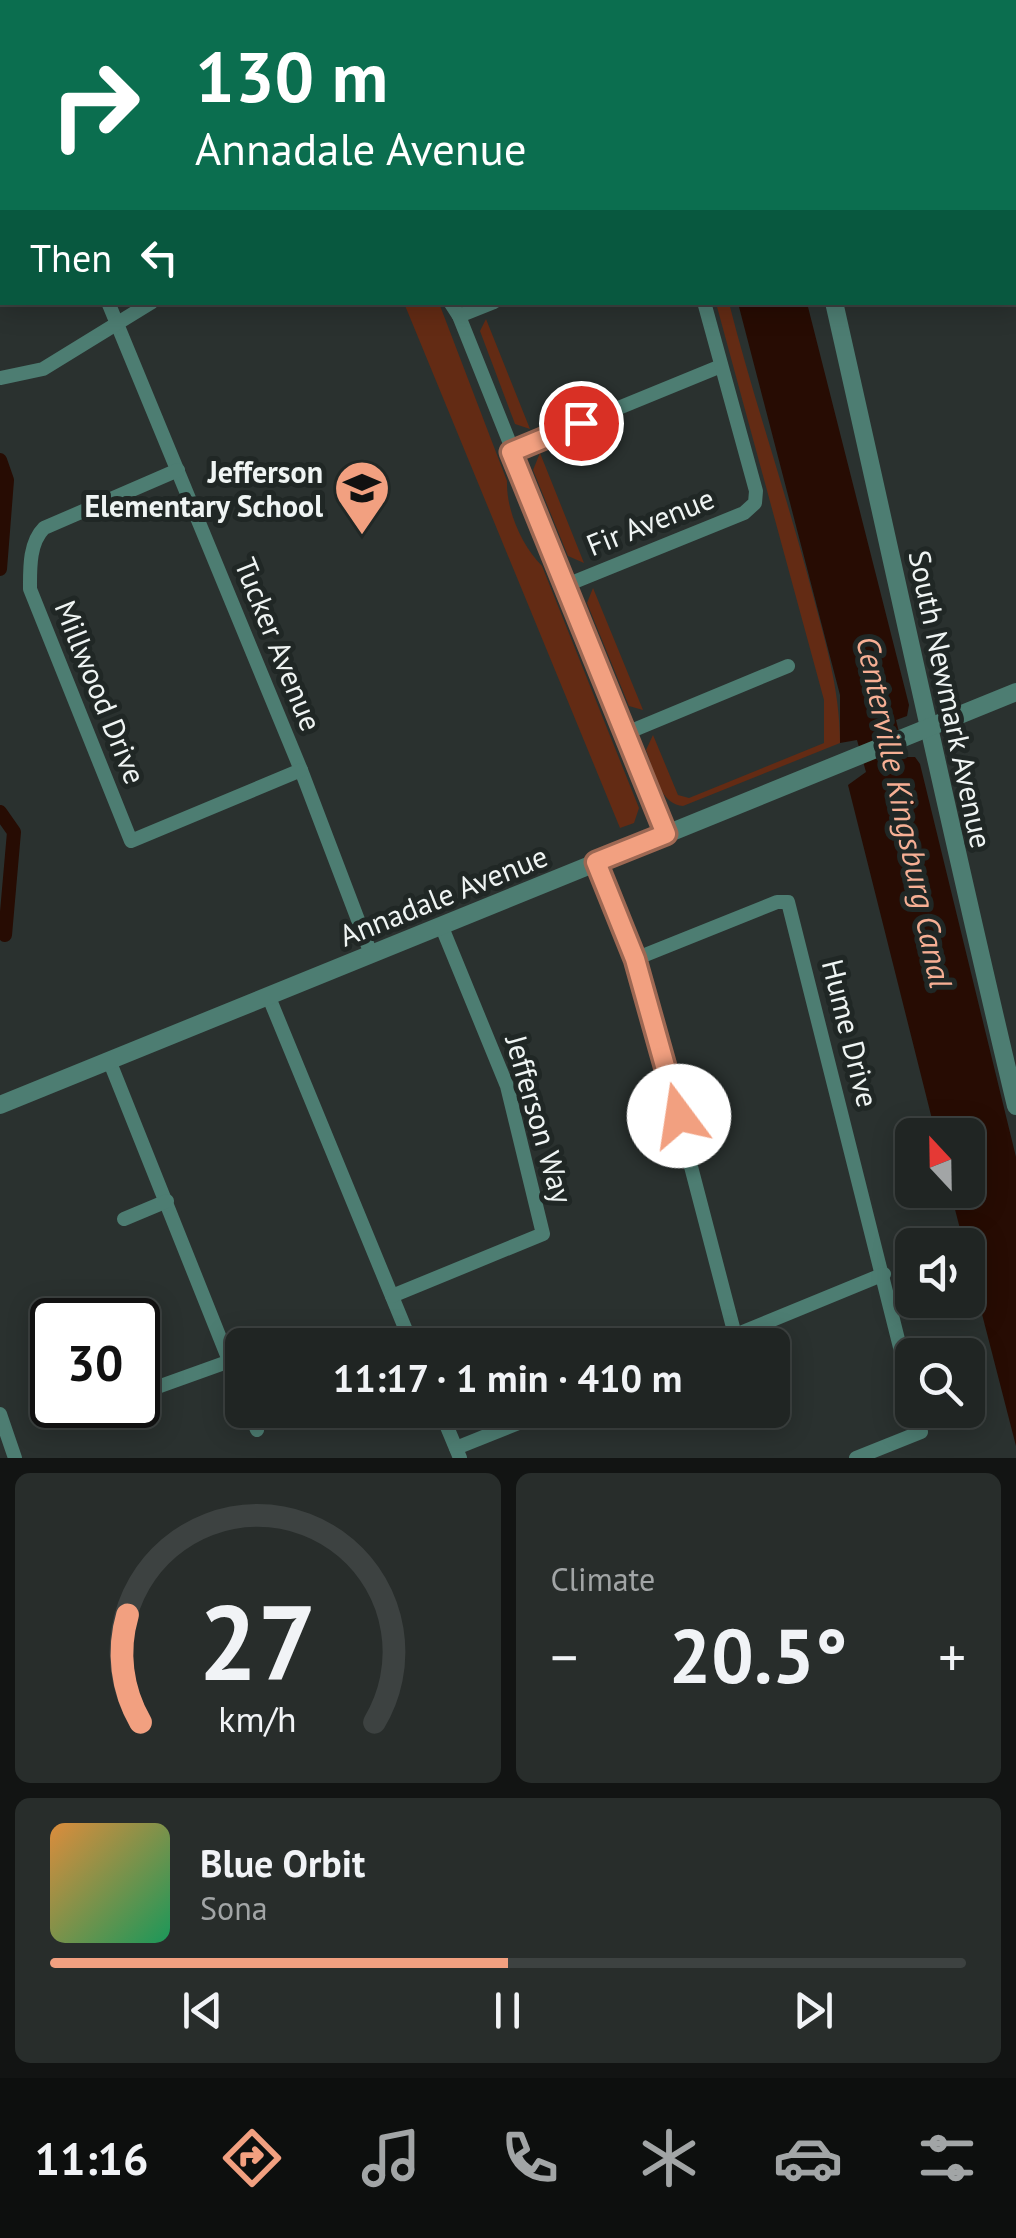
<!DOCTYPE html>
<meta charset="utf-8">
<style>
body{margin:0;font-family:"PT Sans",sans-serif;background:#282d2b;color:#f1f3f6;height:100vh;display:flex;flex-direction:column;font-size:38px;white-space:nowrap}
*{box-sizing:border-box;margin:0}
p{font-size:32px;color:#a2a5a6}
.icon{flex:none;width:55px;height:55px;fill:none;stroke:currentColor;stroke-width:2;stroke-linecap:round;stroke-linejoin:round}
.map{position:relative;height:1458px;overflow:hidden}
.drawer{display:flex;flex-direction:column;gap:15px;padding:15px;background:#121413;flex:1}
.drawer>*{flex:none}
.guide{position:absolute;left:0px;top:0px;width:1018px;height:305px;box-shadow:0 5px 25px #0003,0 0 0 2px #3d4241;background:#0b6e4f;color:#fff;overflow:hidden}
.needle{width:65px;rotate:338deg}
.tools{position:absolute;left:895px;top:1118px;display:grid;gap:20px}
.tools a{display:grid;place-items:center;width:90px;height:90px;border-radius:15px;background:#202523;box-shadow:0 5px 25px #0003,0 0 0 2px #3d4241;font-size:50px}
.speed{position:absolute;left:30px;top:1298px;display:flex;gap:20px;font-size:50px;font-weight:700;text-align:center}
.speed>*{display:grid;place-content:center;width:130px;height:130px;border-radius:50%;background:#202523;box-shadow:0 5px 25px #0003,0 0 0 2px #3d4241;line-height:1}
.speed .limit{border:5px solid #111;border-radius:15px;background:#fff;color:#111}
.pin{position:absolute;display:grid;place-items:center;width:85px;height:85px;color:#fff;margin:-42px;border:5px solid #fff;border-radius:50%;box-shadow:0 2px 10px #0007}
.me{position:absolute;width:110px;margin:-55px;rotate:346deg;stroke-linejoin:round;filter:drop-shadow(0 0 8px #0008)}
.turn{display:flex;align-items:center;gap:35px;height:210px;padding:0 30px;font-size:45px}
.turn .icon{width:130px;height:130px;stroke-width:2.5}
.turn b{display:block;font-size:70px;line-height:85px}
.then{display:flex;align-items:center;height:95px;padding:0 30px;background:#0003;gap:20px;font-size:38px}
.big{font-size:75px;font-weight:800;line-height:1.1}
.drawer .card{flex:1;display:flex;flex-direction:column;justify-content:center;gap:15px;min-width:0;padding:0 35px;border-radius:15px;background:#282d2b}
.drawer .dial{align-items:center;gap:0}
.dial svg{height:260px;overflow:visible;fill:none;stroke:#3d4241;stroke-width:7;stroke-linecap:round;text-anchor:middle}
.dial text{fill:#f1f3f6;stroke:none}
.song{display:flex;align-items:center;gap:30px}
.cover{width:120px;height:120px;border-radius:15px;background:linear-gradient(135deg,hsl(30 70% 55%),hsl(150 70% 35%))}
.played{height:10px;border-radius:5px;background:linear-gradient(90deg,#f2a080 50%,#3d4241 50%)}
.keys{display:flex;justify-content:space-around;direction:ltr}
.heat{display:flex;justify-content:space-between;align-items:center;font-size:55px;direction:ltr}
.drawer .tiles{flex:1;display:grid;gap:15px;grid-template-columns:1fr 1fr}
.card:last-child{grid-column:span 2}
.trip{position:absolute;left:225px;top:1328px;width:565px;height:100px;border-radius:15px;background:#202523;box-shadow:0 5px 25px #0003,0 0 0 2px #3d4241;font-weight:800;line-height:100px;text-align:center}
.dock{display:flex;height:160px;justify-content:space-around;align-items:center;background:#0d0f0e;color:#a2a5a6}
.dock .icon{width:70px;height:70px}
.dock .on{color:#f2a080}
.dock b{font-size:45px;color:#f1f3f6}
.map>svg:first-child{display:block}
</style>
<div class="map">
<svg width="1016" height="1458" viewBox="0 0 1016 1458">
<rect width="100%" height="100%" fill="#2a312f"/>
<g fill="#632b14">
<path d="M 404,303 L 439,303 L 507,481 C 506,510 522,546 542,566 L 639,808 L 634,823 L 620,828 Z"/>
<path d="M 716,303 L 729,303 C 753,397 785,490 810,584 C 824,638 840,687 840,743 L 683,806 C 659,804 654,770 646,750 L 653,735 L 678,795 L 689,798 L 824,743 L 824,700 Z"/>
<path d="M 486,319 L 530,429 L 515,424 L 480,331 Z"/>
<path d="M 540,453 L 584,563 L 568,556 L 533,470 Z"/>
<path d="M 593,588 L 643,710 L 629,706 L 587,603 Z"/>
</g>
<path fill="#270c03" d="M 738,303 L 807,303 L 909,705 L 907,716 L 896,720 L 905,757 L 915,757 L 920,764 L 1016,1157 L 1016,1446 L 950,1190 L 968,1190 L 968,1135 L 936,1135 L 848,785 L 866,772 L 857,740 L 840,743 L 840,695 Z"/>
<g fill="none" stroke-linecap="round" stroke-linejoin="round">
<g stroke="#270c03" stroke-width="14">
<path d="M 732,0 L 733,2"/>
<path d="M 0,460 L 7,480 L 0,569"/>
<path d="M 0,812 L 14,832 L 5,935"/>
</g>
<g stroke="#4d7d72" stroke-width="14">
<path d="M 253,0 L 254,2"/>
<path d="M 353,0 L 354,2"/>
<path d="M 366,0 L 367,2"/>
<path d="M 961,0 L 962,2"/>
<path d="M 577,2 L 583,0"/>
<path d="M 1015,135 L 1016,138"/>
<path d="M 0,180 L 2,184"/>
<path d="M 108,302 L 301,770 L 371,954"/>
<path d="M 450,302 L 459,316 L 666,834"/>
<path d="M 459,316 L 494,302"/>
<path d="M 1,378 L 43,369 L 152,302"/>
<path d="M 511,452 L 721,366"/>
<path d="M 178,470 L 44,528 C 29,543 30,569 30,589 L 131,841 L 301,770"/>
<path d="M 564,586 L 744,513 L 755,503 L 756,491 L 704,302"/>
<path d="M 624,734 L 788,666"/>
<path d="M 596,862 L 648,1002 L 735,1335"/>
<path d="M 635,959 L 777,902 L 788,902 L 912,1395"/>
<path d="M 268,995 L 412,1345"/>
<path d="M 109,1060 L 242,1393"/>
<path d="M 124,1219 L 167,1201"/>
<path d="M 392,1296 L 543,1234 L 507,1086 L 441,925"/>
<path d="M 711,1345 L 884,1274"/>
<path d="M 138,1394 L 230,1361"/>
<path d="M 249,1410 L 257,1430"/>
<path d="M 440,1410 L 460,1458"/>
<path d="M 0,1414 L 15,1458"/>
<path d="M 456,1448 L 551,1410"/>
<path d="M 856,1458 L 921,1432 L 916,1410"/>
</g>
<g stroke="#4d7d72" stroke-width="18">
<path d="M 765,0 L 765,2"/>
<path d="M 834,302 C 895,571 952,839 1016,1106"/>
<path d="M 0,1105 L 1016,692"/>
</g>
</g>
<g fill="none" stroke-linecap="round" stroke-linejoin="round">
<g stroke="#9d6853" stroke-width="25">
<path id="route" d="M 581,423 L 511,452 L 666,834 L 596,862 L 635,959 L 679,1116"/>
</g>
<use href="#route" stroke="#f2a080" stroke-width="18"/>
</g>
<defs>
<g id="school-pin" transform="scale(2.875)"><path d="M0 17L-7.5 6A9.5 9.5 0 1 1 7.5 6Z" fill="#f2a080" stroke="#202725"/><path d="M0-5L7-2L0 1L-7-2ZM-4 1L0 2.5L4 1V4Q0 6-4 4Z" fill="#111"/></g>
</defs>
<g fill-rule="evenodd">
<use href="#school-pin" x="362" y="488"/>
</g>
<g text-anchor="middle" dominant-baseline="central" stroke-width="10" stroke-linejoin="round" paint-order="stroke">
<g font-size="30" font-weight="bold" fill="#eff4f3" stroke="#202725" text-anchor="end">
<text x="323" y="471">Jefferson<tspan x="323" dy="34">Elementary School</tspan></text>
</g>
<g font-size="30" fill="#eff4f3" stroke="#202725">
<text transform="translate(650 521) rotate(-22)">Fir Avenue</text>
<text transform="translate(279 644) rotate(68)">Tucker Avenue</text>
<text transform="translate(101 692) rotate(68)">Millwood Drive</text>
<text transform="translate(951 699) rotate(78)">South Newmark Avenue</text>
<text transform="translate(443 895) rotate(-22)">Annadale Avenue</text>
<text transform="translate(851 1033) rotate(76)">Hume Drive</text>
<text transform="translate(540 1119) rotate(74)">Jefferson Way</text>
</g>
<g font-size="32" font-style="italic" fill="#f6af94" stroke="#202725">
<text transform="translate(905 812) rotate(78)">Centerville Kingsburg Canal</text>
</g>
</g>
</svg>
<div class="tools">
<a><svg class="needle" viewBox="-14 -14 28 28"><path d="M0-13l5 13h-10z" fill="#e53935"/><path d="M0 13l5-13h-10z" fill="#a2a5a6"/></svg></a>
<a><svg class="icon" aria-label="sound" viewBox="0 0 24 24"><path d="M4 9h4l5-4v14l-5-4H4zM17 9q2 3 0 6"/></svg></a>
<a><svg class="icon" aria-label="search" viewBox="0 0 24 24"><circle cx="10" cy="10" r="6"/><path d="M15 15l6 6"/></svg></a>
</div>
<div class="speed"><div class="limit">30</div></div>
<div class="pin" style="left:581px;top:423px;background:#d93025"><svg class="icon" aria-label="arrive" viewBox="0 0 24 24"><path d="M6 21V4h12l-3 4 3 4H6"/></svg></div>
<svg class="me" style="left:679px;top:1116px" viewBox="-20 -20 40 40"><circle r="19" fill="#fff"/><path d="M0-13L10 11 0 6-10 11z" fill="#f2a080"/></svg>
<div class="trip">11:17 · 1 min · 410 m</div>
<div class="guide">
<div class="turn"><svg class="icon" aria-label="right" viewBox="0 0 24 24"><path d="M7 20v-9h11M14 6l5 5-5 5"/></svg><div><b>130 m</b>Annadale Avenue</div></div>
<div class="then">Then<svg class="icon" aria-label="left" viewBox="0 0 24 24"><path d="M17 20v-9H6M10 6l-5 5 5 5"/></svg></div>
</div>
</div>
<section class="drawer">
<div class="tiles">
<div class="card dial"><svg viewBox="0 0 100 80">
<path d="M14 69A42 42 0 1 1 86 69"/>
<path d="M14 69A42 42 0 0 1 10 36" stroke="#f2a080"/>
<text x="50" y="56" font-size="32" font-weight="700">27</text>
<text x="50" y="72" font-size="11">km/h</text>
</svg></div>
<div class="card"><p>Climate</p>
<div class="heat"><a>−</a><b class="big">20.5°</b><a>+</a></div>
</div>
<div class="card">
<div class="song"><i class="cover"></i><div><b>Blue Orbit</b><p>Sona</p></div></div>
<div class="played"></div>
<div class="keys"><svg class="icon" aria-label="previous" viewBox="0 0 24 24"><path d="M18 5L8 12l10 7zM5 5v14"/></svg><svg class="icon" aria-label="pause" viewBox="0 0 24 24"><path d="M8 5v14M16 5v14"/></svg><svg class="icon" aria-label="next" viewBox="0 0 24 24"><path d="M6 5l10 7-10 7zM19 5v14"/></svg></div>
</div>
</div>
</section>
<nav class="dock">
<b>11:16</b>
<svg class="icon on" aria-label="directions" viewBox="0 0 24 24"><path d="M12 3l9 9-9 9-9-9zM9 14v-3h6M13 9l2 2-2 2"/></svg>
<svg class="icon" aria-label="music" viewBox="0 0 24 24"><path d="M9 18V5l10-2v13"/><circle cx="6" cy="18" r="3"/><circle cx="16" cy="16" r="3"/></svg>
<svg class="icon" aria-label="phone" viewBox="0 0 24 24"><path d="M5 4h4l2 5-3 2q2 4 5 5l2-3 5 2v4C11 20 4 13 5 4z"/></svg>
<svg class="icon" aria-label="climate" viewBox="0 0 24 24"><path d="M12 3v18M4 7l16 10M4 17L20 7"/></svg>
<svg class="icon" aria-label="car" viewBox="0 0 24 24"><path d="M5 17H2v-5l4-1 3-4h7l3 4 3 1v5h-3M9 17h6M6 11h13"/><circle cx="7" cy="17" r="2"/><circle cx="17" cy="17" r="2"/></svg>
<svg class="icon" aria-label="filters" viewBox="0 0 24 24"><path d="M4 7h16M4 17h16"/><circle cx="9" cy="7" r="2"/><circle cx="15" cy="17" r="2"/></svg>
</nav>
